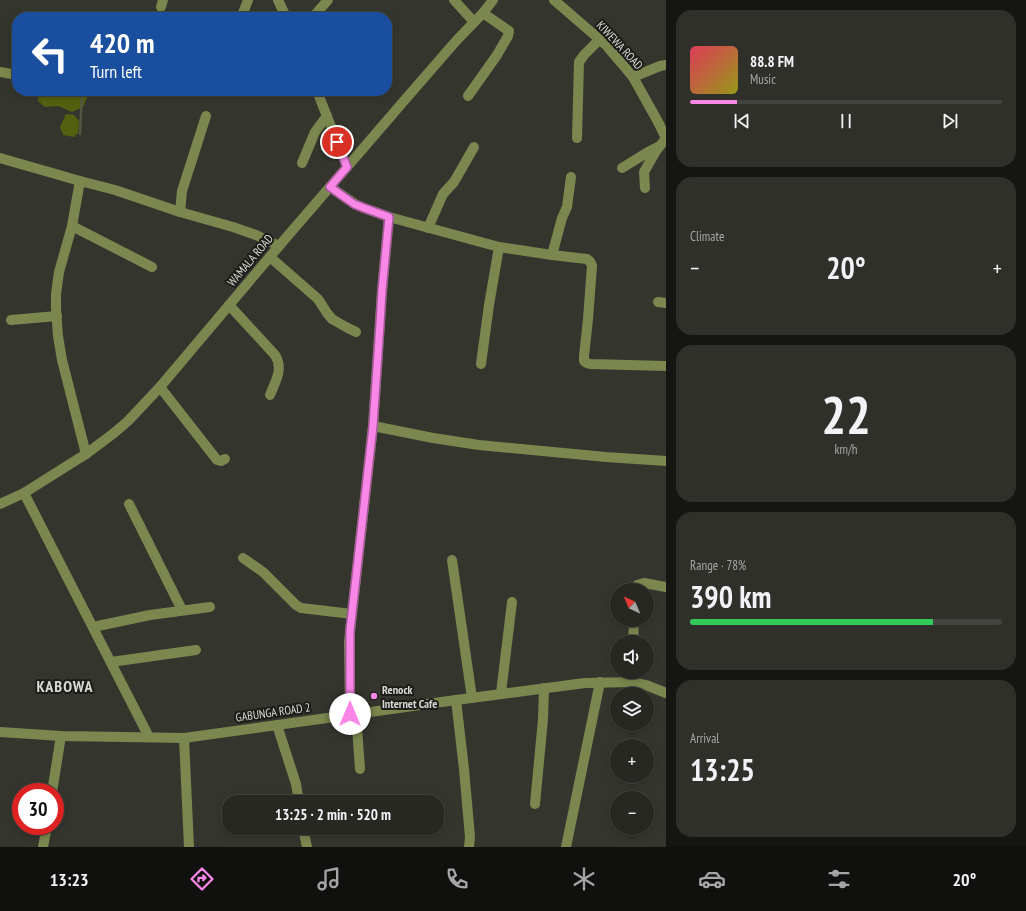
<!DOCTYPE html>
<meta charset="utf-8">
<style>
body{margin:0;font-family:"PT Sans Narrow",sans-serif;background:#2f302a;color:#f1f3f6;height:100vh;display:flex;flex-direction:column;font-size:15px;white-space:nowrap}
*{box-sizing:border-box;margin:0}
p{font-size:13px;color:#a4a6a5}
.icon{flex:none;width:22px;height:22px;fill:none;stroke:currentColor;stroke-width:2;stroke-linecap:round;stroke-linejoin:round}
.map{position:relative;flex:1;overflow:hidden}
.drawer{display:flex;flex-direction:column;gap:10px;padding:10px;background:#151613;width:360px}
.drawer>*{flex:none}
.banner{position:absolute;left:12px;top:12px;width:380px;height:84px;border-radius:16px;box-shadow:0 2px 6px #0003,0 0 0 1px #434440;background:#1a4fa0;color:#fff;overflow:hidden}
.needle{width:26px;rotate:316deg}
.buttons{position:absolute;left:610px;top:583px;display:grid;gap:8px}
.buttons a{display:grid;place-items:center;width:44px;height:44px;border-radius:50%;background:#272822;box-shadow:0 2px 6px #0003,0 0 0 1px #434440;font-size:20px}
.speed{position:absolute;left:12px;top:783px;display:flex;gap:8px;font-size:20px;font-weight:700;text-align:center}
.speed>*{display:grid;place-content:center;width:52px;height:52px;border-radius:50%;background:#272822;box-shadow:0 2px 6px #0003,0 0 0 1px #434440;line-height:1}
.speed .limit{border:6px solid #d22;background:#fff;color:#111}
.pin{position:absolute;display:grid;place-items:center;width:34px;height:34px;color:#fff;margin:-17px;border:2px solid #fff;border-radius:50%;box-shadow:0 1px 4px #0007}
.me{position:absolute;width:44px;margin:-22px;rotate:0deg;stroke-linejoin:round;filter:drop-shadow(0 0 3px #0008)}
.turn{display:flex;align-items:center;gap:14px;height:84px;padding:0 12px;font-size:18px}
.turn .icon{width:52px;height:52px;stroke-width:2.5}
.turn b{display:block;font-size:28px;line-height:34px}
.big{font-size:30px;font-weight:800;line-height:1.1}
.drawer .card{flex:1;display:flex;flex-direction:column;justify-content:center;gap:6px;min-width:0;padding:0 14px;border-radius:16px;background:#2f302a}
.drawer .dial{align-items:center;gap:0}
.dial b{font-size:52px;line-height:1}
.song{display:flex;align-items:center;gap:12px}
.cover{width:48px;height:48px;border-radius:6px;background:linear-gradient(135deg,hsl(350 70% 55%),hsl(60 70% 35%))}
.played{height:4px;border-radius:2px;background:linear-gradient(90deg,#f987e8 15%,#434440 15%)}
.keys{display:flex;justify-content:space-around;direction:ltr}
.heat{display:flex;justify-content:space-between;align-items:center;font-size:22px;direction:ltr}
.charge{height:6px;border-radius:3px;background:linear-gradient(90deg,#34c759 78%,#434440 0)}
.trip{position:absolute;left:222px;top:795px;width:222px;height:40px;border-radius:16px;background:#272822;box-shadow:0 2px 6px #0003,0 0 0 1px #434440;font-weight:800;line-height:40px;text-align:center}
.tab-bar{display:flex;height:64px;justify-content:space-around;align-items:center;background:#10100e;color:#a4a6a5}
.tab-bar .icon{width:28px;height:28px}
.tab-bar .on{color:#f987e8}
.tab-bar b{font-size:18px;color:#f1f3f6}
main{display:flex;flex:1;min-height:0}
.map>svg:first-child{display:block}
</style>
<main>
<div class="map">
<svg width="666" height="847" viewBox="0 0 666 847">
<rect width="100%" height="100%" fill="#34362e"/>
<g fill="#53600f">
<path d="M 38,91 L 87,91 L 88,95 L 83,107 L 72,112 L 58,106 L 45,107 L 38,101 Z"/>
<path d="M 66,114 L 74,115 L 79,121 L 78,133 L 74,137 L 63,135 L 60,127 Z"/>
</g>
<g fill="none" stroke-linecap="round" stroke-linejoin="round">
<path stroke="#545843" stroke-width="2.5" d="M 80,134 L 82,91"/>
<g stroke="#7b874f" stroke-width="10">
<path d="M 278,0 L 286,17"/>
<path d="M 454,0 L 474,22"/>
<path d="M 554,0 L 606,45 L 633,77 L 657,120 L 666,138"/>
<path d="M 161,7 L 163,0"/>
<path d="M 243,13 L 248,0"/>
<path d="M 313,17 L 328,0"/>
<path d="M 0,72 L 17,75"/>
<path d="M 633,77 L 660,66 L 666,65"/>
<path d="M 317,91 L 347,167"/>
<path d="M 468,96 L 497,55 L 508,36 L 509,31 L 506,29 L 483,13"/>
<path d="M 577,138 L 579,62 L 584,55 L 599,40"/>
<path d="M 0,158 L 80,181"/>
<path d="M 302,163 L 315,132 L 327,116"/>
<path d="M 622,168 L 648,152 L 658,147"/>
<path d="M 330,187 L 355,204 L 364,208 L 389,217 L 499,247 L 552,255 L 587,259 C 590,261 591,262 592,266 L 588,319 L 584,356 L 584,361 L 587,363 L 590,364 L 666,366"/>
<path d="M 645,188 L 644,172 L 656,151 L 666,138"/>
<path d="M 180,212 L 182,191 L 206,116"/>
<path d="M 72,226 L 152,267"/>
<path d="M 428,228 L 443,194 L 454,182 L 474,147"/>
<path d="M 552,255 L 562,218 L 567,207 L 571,177"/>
<path d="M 270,257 L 318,299 L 327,313 L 332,319 L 346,327 L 356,332"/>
<path d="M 658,302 L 666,303"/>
<path d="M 229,305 L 275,355 C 284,369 275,382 270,395"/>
<path d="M 11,320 L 57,316"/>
<path d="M 481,364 L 489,305 L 499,247"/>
<path d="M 160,387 L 217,460 L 221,461 L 225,459"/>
<path d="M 373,426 L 433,438 L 479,445 L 606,457 L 666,461"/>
<path d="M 86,454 L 62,360 L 58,336 L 56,309 L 56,294 L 59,272 L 72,226 L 80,181 L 115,190 L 180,212 L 233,227 L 256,235 L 279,246"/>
<path d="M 24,493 L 149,737"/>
<path d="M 0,504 L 24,493 L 86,454 L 114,433 L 128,421 L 160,387 L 279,246 L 403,102 L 456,41 L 483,13 L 493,0"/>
<path d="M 129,504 L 182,610"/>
<path d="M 243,558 L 263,572 L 296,605 L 301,608 L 352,614 L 373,426 L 382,291 L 389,217"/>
<path d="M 452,560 L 472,698"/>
<path d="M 635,590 L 637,585 L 644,583 L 666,587"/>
<path d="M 93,627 L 150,615 L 210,607"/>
<path d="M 633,642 L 634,620"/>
<path d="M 111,662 L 196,650"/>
<path d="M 501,693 L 512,602"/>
<path d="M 456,700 L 464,769 L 470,837 L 469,847"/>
<path d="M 356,714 L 360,769"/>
<path d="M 350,715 L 349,641 L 352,614"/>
<path d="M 277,725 L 296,784 L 299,802"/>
<path d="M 0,732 L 61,736 L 184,738 L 456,700 L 585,683 L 633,682 L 646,685 L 666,693"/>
<path d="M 184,738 L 189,847"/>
<path d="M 52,792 L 61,736"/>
<path d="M 535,804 L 543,719 L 544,688"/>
<path d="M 303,828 L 307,847"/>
<path d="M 43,847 L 47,826"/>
<path d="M 566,847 L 600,682"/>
</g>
</g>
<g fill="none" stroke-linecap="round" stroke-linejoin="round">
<g stroke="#a25897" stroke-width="10">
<path id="route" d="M 337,142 L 347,167 L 330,187 L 354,204 L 364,208 L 389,217 L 382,291 L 380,324 L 373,426 L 350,631 L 350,714"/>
</g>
<use href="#route" stroke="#f987e8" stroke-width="7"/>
</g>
<circle fill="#f987e8" stroke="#1c1d19" stroke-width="1.5" cx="374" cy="696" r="4"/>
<g text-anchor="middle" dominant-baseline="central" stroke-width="4" stroke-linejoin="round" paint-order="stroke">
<g font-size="12" fill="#d7d8d3" stroke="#1c1d19">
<text transform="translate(620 45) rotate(47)">KIWEWA ROAD</text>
<text transform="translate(250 260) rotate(-50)">WAMALA ROAD</text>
<text transform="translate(273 712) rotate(-8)">GABUNGA ROAD 2</text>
</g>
<g font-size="12" font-weight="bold" fill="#d7d8d3" stroke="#1c1d19" text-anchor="start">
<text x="382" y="689">Renock<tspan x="382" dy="14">Internet Cafe</tspan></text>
</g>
<g font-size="16" font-weight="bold" letter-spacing="1" fill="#d7d8d3" stroke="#1c1d19">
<text x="65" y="686">KABOWA</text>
</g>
</g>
</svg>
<div class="buttons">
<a><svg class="needle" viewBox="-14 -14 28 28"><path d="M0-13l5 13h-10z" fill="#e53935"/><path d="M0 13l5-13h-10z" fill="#a4a6a5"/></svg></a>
<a><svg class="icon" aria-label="sound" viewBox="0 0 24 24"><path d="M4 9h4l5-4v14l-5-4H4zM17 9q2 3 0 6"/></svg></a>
<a><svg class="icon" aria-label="layers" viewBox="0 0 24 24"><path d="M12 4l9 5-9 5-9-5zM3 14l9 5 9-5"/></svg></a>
<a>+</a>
<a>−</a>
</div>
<div class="speed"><div class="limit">30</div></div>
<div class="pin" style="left:337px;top:142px;background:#d93025"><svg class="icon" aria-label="arrive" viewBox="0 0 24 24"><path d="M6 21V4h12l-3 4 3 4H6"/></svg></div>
<svg class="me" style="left:350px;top:714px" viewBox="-20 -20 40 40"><circle r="19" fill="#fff"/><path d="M0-13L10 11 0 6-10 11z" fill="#f987e8"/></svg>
<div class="trip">13:25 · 2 min · 520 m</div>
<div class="banner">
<div class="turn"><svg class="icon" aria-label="left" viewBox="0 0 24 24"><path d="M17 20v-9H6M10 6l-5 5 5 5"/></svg><div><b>420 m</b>Turn left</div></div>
</div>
</div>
<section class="drawer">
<div class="card">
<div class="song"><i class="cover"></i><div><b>88.8 FM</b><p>Music</p></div></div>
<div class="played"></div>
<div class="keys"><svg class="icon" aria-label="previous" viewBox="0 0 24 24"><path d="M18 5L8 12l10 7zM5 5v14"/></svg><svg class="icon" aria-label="pause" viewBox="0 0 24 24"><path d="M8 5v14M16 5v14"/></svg><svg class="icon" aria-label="next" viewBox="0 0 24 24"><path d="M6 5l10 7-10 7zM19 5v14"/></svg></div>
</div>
<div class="card"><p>Climate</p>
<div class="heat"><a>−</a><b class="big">20°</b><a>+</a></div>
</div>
<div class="card dial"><b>22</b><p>km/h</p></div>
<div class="card"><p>Range · 78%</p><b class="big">390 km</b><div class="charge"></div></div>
<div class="card"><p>Arrival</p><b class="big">13:25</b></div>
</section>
</main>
<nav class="tab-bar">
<b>13:23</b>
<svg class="icon on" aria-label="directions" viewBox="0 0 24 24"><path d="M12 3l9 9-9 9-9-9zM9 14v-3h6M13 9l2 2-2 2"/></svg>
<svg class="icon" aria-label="music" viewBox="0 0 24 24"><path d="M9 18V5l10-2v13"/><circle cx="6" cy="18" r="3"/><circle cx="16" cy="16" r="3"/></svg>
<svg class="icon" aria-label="phone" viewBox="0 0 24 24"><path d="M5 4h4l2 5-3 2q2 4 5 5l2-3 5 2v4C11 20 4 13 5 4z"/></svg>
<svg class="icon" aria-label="climate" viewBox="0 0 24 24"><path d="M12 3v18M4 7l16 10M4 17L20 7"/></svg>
<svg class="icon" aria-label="car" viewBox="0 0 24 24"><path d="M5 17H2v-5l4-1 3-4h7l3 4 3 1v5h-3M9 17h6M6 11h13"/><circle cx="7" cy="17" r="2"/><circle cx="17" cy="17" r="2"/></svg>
<svg class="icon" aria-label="filters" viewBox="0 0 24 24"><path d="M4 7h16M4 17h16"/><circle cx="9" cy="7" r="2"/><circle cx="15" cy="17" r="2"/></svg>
<b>20°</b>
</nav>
